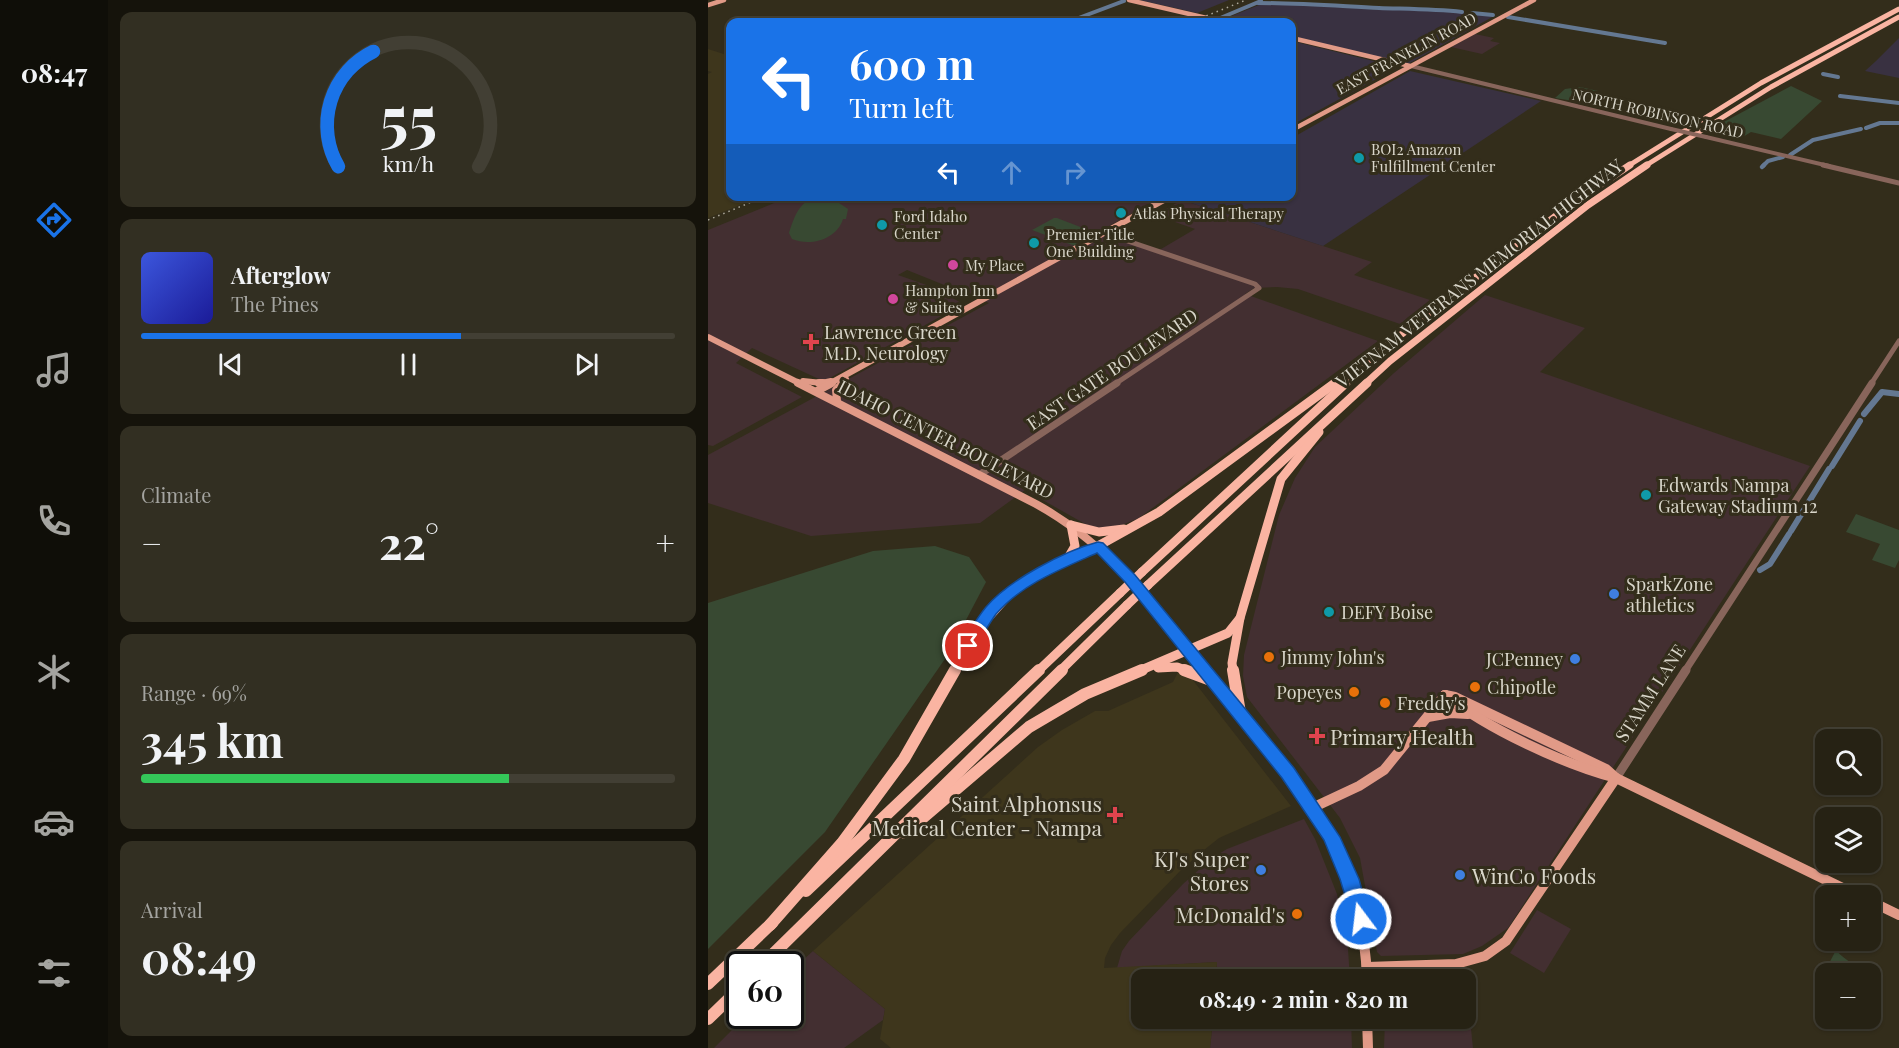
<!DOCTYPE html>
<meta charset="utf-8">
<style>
body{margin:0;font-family:"Playfair Display",serif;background:#322f22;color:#f1f3f6;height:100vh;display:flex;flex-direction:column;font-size:22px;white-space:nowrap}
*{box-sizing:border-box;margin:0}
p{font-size:20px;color:#a4a4a0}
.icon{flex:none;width:33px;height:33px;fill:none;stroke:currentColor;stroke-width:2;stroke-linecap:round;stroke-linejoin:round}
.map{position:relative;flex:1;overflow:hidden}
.details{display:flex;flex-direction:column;gap:12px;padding:12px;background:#15130b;width:600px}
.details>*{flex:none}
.guide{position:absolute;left:18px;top:18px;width:570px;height:183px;border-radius:12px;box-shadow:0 2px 4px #0004,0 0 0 2px #423f34;background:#1a73e8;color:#fff;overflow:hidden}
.controls{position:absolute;left:1107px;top:729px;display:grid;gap:12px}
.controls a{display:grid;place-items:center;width:66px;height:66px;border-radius:12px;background:#262214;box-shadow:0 2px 4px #0004,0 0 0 2px #423f34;font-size:30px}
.speed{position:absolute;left:18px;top:951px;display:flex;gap:12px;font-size:30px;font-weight:700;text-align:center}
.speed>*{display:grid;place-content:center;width:78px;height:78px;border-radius:50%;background:#262214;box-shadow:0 2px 4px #0004,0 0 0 2px #423f34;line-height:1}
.speed .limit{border:3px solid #111;border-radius:9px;background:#fff;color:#111}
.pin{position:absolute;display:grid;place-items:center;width:51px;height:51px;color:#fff;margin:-26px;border:3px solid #fff;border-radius:50%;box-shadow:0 2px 6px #0007}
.me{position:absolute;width:66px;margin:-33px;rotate:345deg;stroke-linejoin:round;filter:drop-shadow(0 0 4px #0008)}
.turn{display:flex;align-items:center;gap:21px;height:126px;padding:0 24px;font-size:27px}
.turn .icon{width:78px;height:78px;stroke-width:2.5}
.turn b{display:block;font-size:42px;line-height:51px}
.lanes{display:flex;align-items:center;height:57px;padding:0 24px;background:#0003;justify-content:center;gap:30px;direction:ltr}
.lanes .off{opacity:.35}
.big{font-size:45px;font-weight:700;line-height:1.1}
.details .widget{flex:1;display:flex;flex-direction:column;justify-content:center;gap:9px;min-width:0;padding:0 21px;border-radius:12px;background:#322f22}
.details .dial{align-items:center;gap:0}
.dial svg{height:156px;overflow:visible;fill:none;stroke:#423f34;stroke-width:7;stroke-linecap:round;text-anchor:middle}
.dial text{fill:#f1f3f6;stroke:none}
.song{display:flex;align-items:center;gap:18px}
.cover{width:72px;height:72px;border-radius:9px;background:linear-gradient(135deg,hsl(230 70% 55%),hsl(240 70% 35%))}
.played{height:6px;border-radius:3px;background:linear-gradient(90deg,#1a73e8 60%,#423f34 60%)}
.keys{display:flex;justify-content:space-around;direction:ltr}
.heat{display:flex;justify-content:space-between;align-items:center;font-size:33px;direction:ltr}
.charge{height:9px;border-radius:4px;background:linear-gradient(90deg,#34c759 69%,#423f34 0)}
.trip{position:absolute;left:423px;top:969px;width:345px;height:60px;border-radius:12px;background:#262214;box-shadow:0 2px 4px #0004,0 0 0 2px #423f34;font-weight:700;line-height:60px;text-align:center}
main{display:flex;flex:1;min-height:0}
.tab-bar{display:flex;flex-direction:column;width:108px;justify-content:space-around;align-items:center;background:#0f0e08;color:#a4a4a0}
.tab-bar .icon{width:42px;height:42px}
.tab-bar .active{color:#1a73e8}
.tab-bar b{font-size:27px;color:#f1f3f6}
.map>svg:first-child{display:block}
</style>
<main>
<nav class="tab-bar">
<b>08:47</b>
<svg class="icon active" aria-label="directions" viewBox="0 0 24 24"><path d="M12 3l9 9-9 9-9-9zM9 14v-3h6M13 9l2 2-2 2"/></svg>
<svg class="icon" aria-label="music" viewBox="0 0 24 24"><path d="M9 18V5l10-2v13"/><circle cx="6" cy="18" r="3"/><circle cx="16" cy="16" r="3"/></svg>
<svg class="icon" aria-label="phone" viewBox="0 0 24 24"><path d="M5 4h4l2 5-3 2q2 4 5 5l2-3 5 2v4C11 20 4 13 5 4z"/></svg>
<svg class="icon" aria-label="climate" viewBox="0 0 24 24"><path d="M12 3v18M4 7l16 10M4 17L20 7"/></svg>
<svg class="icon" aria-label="car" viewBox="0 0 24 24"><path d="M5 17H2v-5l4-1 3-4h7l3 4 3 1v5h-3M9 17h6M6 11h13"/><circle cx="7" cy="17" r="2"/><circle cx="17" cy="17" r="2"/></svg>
<svg class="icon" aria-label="filters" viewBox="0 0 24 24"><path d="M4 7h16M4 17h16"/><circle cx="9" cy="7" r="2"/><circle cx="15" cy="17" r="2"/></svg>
</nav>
<section class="details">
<div class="widget dial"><svg viewBox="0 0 100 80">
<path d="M14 69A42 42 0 1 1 86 69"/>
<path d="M14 69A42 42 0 0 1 32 10" stroke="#1a73e8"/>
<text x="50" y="56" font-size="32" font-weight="700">55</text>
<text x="50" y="72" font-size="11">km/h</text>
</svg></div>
<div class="widget">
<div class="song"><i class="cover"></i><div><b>Afterglow</b><p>The Pines</p></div></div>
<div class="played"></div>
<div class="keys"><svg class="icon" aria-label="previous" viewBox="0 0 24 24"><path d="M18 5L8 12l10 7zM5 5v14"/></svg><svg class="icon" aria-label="pause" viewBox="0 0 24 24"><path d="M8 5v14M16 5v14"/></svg><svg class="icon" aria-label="next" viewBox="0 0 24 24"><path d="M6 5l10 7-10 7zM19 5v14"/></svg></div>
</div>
<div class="widget"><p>Climate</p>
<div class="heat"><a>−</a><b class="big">22°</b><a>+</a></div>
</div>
<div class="widget"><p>Range · 69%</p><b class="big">345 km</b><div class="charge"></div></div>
<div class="widget"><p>Arrival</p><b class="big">08:49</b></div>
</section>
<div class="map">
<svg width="1191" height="1048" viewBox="0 0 1191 1048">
<rect width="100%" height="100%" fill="#332d1b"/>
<g fill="#432f31">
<path d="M 767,34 L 786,38 L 782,41 L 792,43 L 774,54 L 743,47 Z"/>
<path d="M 81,197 L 454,197 L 390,232 L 448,252 L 487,229 L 447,215 L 474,200 L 664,262 L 646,275 L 722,300 L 692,324 L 590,289 L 569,287 L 546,288 L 537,294 L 670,341 L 431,518 L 409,527 L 393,529 L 379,525 L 317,490 L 272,523 L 103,536 L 0,503 L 0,455 L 281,303 L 199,270 L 190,275 L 227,288 L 255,304 L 120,379 L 111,379 L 44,348 L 28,363 L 94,397 L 5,446 L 0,445 L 0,230 Z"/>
<path d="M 777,295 L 877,328 L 832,372 L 1102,466 L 800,928 L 774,946 L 755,954 L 673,956 L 669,952 L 652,858 L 632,818 L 539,697 L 535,676 L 536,655 L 571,515 L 587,478 L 607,447 L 686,373 Z"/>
<path d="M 596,819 L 607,839 L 629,894 L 640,949 L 642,979 L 508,979 L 509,962 L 409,968 L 414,951 L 421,941 L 475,884 L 504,858 L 519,849 Z"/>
<path d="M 829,910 L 863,929 L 836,973 L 802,953 Z"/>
<path d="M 105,951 L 177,1009 L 175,1020 L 136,1048 L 6,1048 L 38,1016 L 82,1016 L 83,971 Z"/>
<path d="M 757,971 L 765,1048 L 676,1048 L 677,1019 L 758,1018 L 758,980 L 678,979 L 681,976 Z"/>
<path d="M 505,1019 L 643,1019 L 644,1048 L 502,1048 Z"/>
</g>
<g fill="#393141">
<path d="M 431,0 L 521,0 L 489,13 Z"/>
<path d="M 551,5 L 615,5 L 671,10 L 717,9 L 786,16 L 700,64 L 584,36 L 584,22 L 524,22 L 514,20 Z"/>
<path d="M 1191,38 L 1191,78 L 1157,71 L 1168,61 Z"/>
<path d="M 584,41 L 690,67 L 584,125 Z"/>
<path d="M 702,71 L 833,101 L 615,246 L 474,200 L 480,196 L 584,196 L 584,138 Z"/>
</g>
<g fill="#3e361c">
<path d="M 0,49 L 22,56 L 22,196 L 52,197 L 0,218 L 0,74 L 4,72 L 0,71 Z"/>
<path d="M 470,672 L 484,679 L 583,806 L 511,838 L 496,850 L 473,870 L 412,933 L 403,945 L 397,958 L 396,968 L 509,962 L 508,979 L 434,980 L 434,1018 L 505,1019 L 502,1048 L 183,1048 L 172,1039 L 177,1009 L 105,951 L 330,747 L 354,730 L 387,711 L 400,711 L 465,682 Z"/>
</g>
<g fill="#384932">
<path d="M 1083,86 L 1114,101 L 1073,139 L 1043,132 L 1030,140 L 1004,132 L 1015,126 L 1012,124 Z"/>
<path d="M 872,87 L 890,91 L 872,102 L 847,98 L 857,89 Z"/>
<path d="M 111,197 L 128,201 L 140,209 L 138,219 L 135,219 C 129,239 103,247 84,239 L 81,233 C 86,217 92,199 111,197 Z"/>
<path d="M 346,218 L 349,218 L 388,233 L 367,246 L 324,230 Z"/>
<path d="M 1148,514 L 1191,530 L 1191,560 L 1187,568 L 1164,560 L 1172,544 L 1138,532 Z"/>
<path d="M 227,546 L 261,557 L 278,582 L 239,656 L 117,832 L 0,949 L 0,603 L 165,551 Z"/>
<path d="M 1128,950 C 1136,960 1153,970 1166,970 L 1163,979 L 1162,974 L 1118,974 L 1117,981 L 1113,979 Z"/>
</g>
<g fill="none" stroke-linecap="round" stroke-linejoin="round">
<g stroke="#647892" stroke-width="4">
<path d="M 550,3 C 591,3 630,6 671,8 C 699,9 726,9 754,12"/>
<path d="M 764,13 L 785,15"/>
<path d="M 800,17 L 957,43"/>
<path d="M 510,19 L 553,1"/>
<path d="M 360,22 L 416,1"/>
<path d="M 1115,74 L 1130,77"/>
<path d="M 1132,96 L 1191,103"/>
<path d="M 1158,128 L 1172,123 L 1191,123"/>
<path d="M 1082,155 L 1105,140 L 1153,129"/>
<path d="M 1055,166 L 1060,161 L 1075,157"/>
</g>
<path stroke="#647892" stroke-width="4.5" d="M 1054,167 L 1056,165"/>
<g stroke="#647892" stroke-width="6">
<path d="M 1156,414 L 1174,392 L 1191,394"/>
<path d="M 1124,466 L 1152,421"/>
<path d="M 1083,531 L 1121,469"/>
<path d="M 1052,570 L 1062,564 L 1081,534"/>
</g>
<g stroke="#88655b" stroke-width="4">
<path d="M 703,66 L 963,129"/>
<path d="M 998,137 L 1121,166"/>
</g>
<g stroke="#88655b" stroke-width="5">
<path d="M 1115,165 L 1191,183"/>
<path d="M 396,233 L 547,284 L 551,288 L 407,384"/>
<path d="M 1163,384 L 1191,341"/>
</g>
<g stroke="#88655b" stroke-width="7">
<path d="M 271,475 L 409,383"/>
<path d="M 977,671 L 1164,383"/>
</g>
<path stroke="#88655b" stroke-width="9" d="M 908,778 L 978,670"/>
<g stroke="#e19a87" stroke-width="4.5">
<path d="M 421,0 L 516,22"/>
<path d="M 0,5 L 16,0"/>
<path d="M 584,38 L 702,66"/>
<path d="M 584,130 L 826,0"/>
</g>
<g stroke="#e19a87" stroke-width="6">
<path d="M 0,337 L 93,384"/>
<path d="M 95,381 L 114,383 L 123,381"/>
<path d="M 121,384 L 463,196"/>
<path d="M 133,384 L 138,379"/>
</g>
<g stroke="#e19a87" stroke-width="8">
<path d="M 90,383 L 328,504 C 403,545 444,606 496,671"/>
<path d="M 111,383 L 115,383"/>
<path d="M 109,391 L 124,383"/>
<path d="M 129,401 L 128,390 L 135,383"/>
</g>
<g stroke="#e19a87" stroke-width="10">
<path d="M 495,670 C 577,773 655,838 659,980"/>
<path d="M 737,695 L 747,697 L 898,769 L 908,778 L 1151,896"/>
<path d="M 737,695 C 780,729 855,764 908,778"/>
<path d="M 720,717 L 742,713 L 760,714"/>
<path d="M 604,808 L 651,786 L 676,770 L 737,695"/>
<path d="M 1162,901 L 1191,915"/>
<path d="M 659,967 L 748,964 L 777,956 L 798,941 L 908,778"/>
<path d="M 659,1018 L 660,1048"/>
</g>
<g stroke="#fab4a2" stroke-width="5">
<path d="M 920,166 L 1053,83 L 1191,9"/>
<path d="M 937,166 L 1063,87 L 1191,17"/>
</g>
<g stroke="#fab4a2" stroke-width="7">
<path d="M 625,384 L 639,374"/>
<path d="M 636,384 L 673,350 L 866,202 L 922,165"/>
<path d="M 657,384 L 682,361 L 880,205 L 939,165"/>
</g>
<g stroke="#fab4a2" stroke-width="9">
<path d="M 363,525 L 391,532 L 416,529"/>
<path d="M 360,558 L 367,546 L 363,525"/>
<path d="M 434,572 L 638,383"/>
<path d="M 440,585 L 659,383"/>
<path d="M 450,668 L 469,667 L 480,671"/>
<path d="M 246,671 L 270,629 L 305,590 L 337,570 L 390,546 L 451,512 L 627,383"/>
<path d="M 330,671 L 412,593"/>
<path d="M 352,671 L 419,605"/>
<path d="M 431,671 L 520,633 L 532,618"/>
<path d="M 525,671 L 524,663 L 532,618 L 573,479 L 611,432"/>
</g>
<g stroke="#fab4a2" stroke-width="12">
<path d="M 476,670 L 503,680"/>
<path d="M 525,670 L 532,713"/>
<path d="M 197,833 L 321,727 L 377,694 L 434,670"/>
<path d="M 98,891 L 331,670"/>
<path d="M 62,925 L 134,843 L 196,759 L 247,670"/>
<path d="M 55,964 L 354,670"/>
<path d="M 0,984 L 64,923"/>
<path d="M 0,1019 L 32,988"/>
</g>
<g stroke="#ada99b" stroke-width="1.5" stroke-dasharray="1.5 4" stroke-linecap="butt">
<path d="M 483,22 L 538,0"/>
<path d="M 0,220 L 58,196"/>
</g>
<path stroke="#88655b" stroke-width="4" d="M 963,129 L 998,137"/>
<g stroke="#fab4a2" stroke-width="9">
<path d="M 412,593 L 434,572"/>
<path d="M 419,605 L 440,585"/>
</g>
</g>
<path fill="#1a73e8" stroke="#114b97" stroke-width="1.5" d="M 390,542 L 395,543 L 427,575 L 586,768 L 632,837 L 651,879 L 662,919 L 659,925 L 653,928 L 646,925 L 632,879 L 616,840 L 574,778 L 417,582 L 389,553 C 353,569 314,584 288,614 C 280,625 273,639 265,650 L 255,650 L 252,646 C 260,634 268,619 278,607 C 301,580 356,551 390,542 Z"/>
<g fill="#0f9aa8" stroke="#332d1b" stroke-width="2">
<circle cx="651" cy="158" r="6"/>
<circle cx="413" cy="213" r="6"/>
<circle cx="174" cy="225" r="6"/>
<circle cx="326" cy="243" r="6"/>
<circle cx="938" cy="495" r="6"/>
<circle cx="621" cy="612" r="6"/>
</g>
<g fill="#d1479c" stroke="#332d1b" stroke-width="2">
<circle cx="245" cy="265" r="6"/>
<circle cx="185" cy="299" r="6"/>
</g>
<g fill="#e0444e" stroke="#332d1b" stroke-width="2">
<path d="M100 333h6v6h6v6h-6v6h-6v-6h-6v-6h6z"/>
<path d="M606 727h6v6h6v6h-6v6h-6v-6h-6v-6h6z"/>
<path d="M404 806h6v6h6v6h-6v6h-6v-6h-6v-6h6z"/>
</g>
<g fill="#3f7fe0" stroke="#332d1b" stroke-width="2">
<circle cx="906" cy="594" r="6"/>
<circle cx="867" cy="659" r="6"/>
<circle cx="553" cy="870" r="6"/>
<circle cx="752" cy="875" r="6"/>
</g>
<g fill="#e8710a" stroke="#332d1b" stroke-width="2">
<circle cx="561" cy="657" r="6"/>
<circle cx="767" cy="687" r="6"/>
<circle cx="646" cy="692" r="6"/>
<circle cx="677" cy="703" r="6"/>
<circle cx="589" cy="914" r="6"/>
</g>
<g text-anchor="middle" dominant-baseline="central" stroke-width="6" stroke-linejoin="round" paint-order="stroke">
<g font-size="15" fill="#d9d6ca" stroke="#332d1b">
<text transform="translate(698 53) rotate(-28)">EAST FRANKLIN ROAD</text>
<text transform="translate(950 113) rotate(13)">NORTH ROBINSON ROAD</text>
</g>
<g font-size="15" fill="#d9d6ca" stroke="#332d1b" text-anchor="start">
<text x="663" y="149">BOI2 Amazon<tspan x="663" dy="17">Fulfillment Center</tspan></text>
<text x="425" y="213">Atlas Physical Therapy</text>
<text x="186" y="216">Ford Idaho<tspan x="186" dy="17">Center</tspan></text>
<text x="338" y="234">Premier Title<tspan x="338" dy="17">One Building</tspan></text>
<text x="257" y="265">My Place</text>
<text x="197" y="290">Hampton Inn<tspan x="197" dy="17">&amp; Suites</tspan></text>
</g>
<g font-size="18" fill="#d9d6ca" stroke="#332d1b">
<text transform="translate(771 273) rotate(-38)">VIETNAM VETERANS MEMORIAL HIGHWAY</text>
<text transform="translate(404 369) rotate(-34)">EAST GATE BOULEVARD</text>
<text transform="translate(238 439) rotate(27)">IDAHO CENTER BOULEVARD</text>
<text transform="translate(942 693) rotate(-57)">STAMM LANE</text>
</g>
<g font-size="18" fill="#d9d6ca" stroke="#332d1b" text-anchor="start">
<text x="116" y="332">Lawrence Green<tspan x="116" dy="21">M.D. Neurology</tspan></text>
<text x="950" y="485">Edwards Nampa<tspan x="950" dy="21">Gateway Stadium 12</tspan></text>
<text x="918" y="584">SparkZone<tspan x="918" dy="21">athletics</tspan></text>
<text x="633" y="612">DEFY Boise</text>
<text x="573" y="657">Jimmy John's</text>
<text x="855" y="659" text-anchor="end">JCPenney</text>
<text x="779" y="687">Chipotle</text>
<text x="634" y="692" text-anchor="end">Popeyes</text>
<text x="689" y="703">Freddy's</text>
</g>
<g font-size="21" fill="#d9d6ca" stroke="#332d1b" text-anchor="end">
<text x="622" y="736" text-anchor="start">Primary Health</text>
<text x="394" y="803">Saint Alphonsus<tspan x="394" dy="24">Medical Center - Nampa</tspan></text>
<text x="541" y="858">KJ's Super<tspan x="541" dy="24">Stores</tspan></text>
<text x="764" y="875" text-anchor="start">WinCo Foods</text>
<text x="577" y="914">McDonald's</text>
</g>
</g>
</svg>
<div class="controls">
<a><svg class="icon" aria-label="search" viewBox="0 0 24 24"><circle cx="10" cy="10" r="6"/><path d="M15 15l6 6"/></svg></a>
<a><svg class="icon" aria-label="layers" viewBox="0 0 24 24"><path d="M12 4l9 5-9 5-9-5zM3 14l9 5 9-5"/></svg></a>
<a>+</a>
<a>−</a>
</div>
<div class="speed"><div class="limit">60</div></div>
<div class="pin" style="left:260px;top:646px;background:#d93025"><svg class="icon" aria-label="arrive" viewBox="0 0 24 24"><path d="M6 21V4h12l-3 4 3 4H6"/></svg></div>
<svg class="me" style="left:653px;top:919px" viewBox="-20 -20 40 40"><circle r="17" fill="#1a73e8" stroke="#fff" stroke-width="3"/><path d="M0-11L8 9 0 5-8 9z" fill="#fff"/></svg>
<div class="trip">08:49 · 2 min · 820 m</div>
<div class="guide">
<div class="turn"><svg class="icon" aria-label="left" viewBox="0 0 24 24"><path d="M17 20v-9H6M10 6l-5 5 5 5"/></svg><div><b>600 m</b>Turn left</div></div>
<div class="lanes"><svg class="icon" aria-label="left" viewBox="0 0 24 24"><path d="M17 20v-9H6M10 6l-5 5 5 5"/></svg><svg class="icon off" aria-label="ahead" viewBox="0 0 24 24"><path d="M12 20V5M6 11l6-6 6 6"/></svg><svg class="icon off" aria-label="right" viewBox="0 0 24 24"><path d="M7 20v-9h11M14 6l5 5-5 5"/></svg></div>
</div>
</div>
</main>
